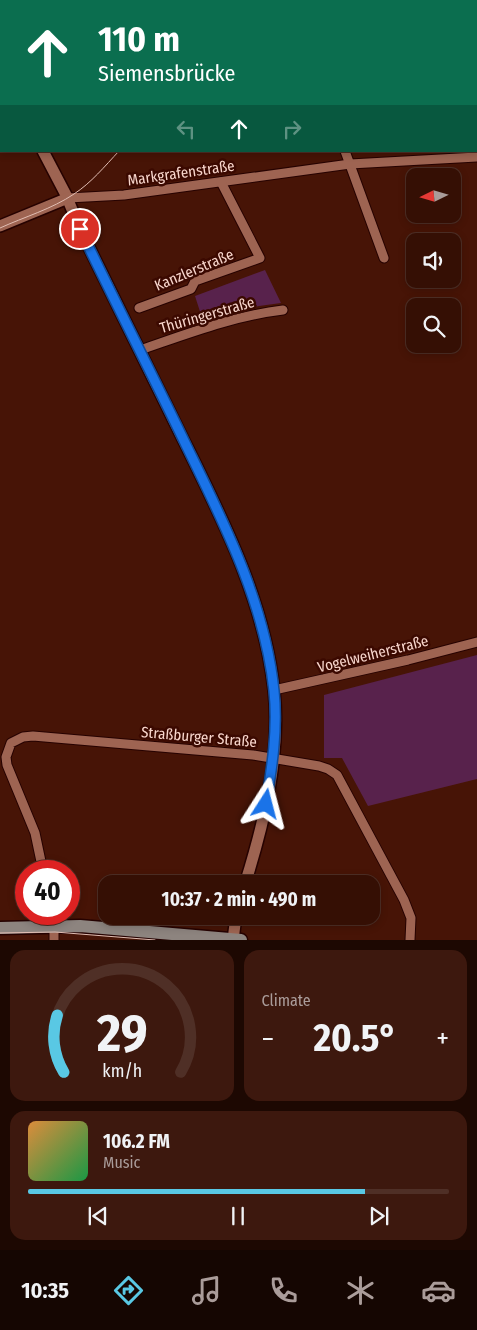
<!DOCTYPE html>
<meta charset="utf-8">
<style>
body{margin:0;font-family:"Fira Sans Condensed",sans-serif;background:#3d180e;color:#f1f3f6;height:100vh;display:flex;flex-direction:column;font-size:19px;white-space:nowrap}
*{box-sizing:border-box;margin:0}
p{font-size:16px;color:#aa9c9a}
.icon{flex:none;width:28px;height:28px;fill:none;stroke:currentColor;stroke-width:2;stroke-linecap:round;stroke-linejoin:round}
.map{position:relative;height:940px;overflow:hidden}
.drawer{display:flex;flex-direction:column;gap:10px;padding:10px;background:#1d0802;flex:1}
.drawer>*{flex:none}
.guide{position:absolute;left:0px;top:0px;width:478px;height:152px;box-shadow:0 2px 8px #0003,0 0 0 1px #4f2f26;background:#0b6e4f;color:#fff;overflow:hidden}
.needle{width:32px;rotate:265deg}
.fabs{position:absolute;left:406px;top:168px;display:grid;gap:10px}
.fabs a{display:grid;place-items:center;width:55px;height:55px;border-radius:10px;background:#350f04;box-shadow:0 2px 8px #0003,0 0 0 1px #4f2f26;font-size:25px}
.speed{position:absolute;left:15px;top:860px;display:flex;gap:10px;font-size:25px;font-weight:700;text-align:center}
.speed>*{display:grid;place-content:center;width:65px;height:65px;border-radius:50%;background:#350f04;box-shadow:0 2px 8px #0003,0 0 0 1px #4f2f26;line-height:1}
.speed .limit{border:8px solid #d22;background:#fff;color:#111}
.pin{position:absolute;display:grid;place-items:center;width:42px;height:42px;color:#fff;margin:-21px;border:2px solid #fff;border-radius:50%;box-shadow:0 1px 5px #0007}
.me{position:absolute;width:55px;margin:-28px;rotate:9deg;stroke-linejoin:round;filter:drop-shadow(0 0 4px #0008)}
.turn{display:flex;align-items:center;gap:18px;height:105px;padding:0 15px;font-size:22px}
.turn .icon{width:65px;height:65px;stroke-width:2.5}
.turn b{display:block;font-size:35px;line-height:42px}
.lanes{display:flex;align-items:center;height:48px;padding:0 15px;background:#0003;justify-content:center;gap:25px;direction:ltr}
.lanes .off{opacity:.35}
.big{font-size:38px;font-weight:700;line-height:1.1}
.drawer .widget{flex:1;display:flex;flex-direction:column;justify-content:center;gap:8px;min-width:0;padding:0 18px;border-radius:15px;background:#3d180e}
.drawer .dial{align-items:center;gap:0}
.dial svg{height:130px;overflow:visible;fill:none;stroke:#4f2f26;stroke-width:7;stroke-linecap:round;text-anchor:middle}
.dial text{fill:#f1f3f6;stroke:none}
.song{display:flex;align-items:center;gap:15px}
.cover{width:60px;height:60px;border-radius:8px;background:linear-gradient(135deg,hsl(30 70% 55%),hsl(140 70% 35%))}
.played{height:5px;border-radius:2px;background:linear-gradient(90deg,#59c8e4 80%,#4f2f26 80%)}
.keys{display:flex;justify-content:space-around;direction:ltr}
.heat{display:flex;justify-content:space-between;align-items:center;font-size:28px;direction:ltr}
.drawer .tiles{flex:1;display:grid;gap:10px;grid-template-columns:1fr 1fr}
.widget:last-child{grid-column:span 2}
.trip{position:absolute;left:98px;top:875px;width:282px;height:50px;border-radius:15px;background:#350f04;box-shadow:0 2px 8px #0003,0 0 0 1px #4f2f26;font-weight:700;line-height:50px;text-align:center}
.menu{display:flex;height:80px;justify-content:space-around;align-items:center;background:#150602;color:#aa9c9a}
.menu .icon{width:35px;height:35px}
.menu .on{color:#59c8e4}
.menu b{font-size:22px;color:#f1f3f6}
.map>svg:first-child{display:block}
</style>
<div class="map">
<svg width="477" height="940" viewBox="0 0 477 940">
<rect width="100%" height="100%" fill="#471406"/>
<g fill="#58224c">
<path d="M 265,270 L 281,303 L 259,306 L 203,321 L 195,296 Z"/>
<path d="M 477,655 L 477,779 L 368,806 L 342,758 L 324,758 L 324,695 Z"/>
</g>
<g fill="none" stroke-linecap="round" stroke-linejoin="round">
<g stroke="#260200" stroke-width="11">
<g id="minor">
<path d="M 269,0 L 269,1"/>
<path d="M 451,0 L 452,1"/>
<path d="M 48,1 L 49,0"/>
<path d="M 151,1 L 152,0"/>
<path d="M 259,1 L 260,0"/>
<path d="M 476,41 L 477,41"/>
<path d="M 0,51 L 1,50"/>
<path d="M 0,115 L 1,115"/>
<path d="M 345,151 L 384,258"/>
<path d="M 68,198 L 124,195 L 350,164 L 477,157"/>
<path d="M 139,308 L 191,289 L 195,281 L 260,258 L 221,182"/>
<path d="M 140,350 C 187,334 233,316 283,310"/>
<path d="M 274,690 L 408,660 L 477,642"/>
<path d="M 43,871 L 35,833 L 7,765 L 6,757 L 11,743 L 23,737 L 33,736 L 253,755 L 319,766 L 328,769 L 337,775 L 404,900 L 411,918 L 410,940"/>
<path d="M 54,925 L 54,940"/>
</g>
</g>
<g stroke="#260200" stroke-width="14">
<g id="tertiary">
<path d="M 0,74 L 1,76"/>
<path d="M 43,151 L 66,195 L 80,229 C 115,299 149,369 183,439 C 223,520 264,600 274,690 C 281,755 264,823 245,884"/>
<path d="M 0,226 L 68,198"/>
<path d="M 233,940 L 236,916"/>
</g>
</g>
<g stroke="#260200" stroke-width="15">
<path id="secondary" d="M 0,928 L 80,926 L 241,940"/>
</g>
<use href="#minor" stroke="#9e6452" stroke-width="9"/>
<use href="#tertiary" stroke="#9e6452" stroke-width="11"/>
<use href="#secondary" stroke="#8d847f" stroke-width="12"/>
<g stroke="#e2beb4" stroke-width="1">
<path d="M 256,1 L 257,0"/>
<path d="M 0,228 C 24,217 52,209 74,194 C 91,183 105,166 119,151"/>
<path d="M 0,933 L 55,932 L 155,940"/>
</g>
</g>
<g fill="none" stroke-linecap="round" stroke-linejoin="round">
<g stroke="#114b97" stroke-width="12">
<path id="route" d="M 80,229 C 115,302 152,374 187,447 C 225,525 265,604 274,691 C 278,729 272,767 266,804"/>
</g>
<use href="#route" stroke="#1a73e8" stroke-width="9"/>
</g>
<g text-anchor="middle" dominant-baseline="central" stroke-width="5" stroke-linejoin="round" paint-order="stroke">
<g font-size="15" fill="#f8d6cc" stroke="#3b0900">
<text transform="translate(181 173) rotate(-8)">Markgrafenstraße</text>
<text transform="translate(194 270) rotate(-23)">Kanzlerstraße</text>
<text transform="translate(207 315) rotate(-16)">Thüringerstraße</text>
<text transform="translate(373 654) rotate(-14)">Vogelweiherstraße</text>
<text transform="translate(199 737) rotate(5)">Straßburger Straße</text>
</g>
</g>
</svg>
<div class="fabs">
<a><svg class="needle" viewBox="-14 -14 28 28"><path d="M0-13l5 13h-10z" fill="#e53935"/><path d="M0 13l5-13h-10z" fill="#aa9c9a"/></svg></a>
<a><svg class="icon" aria-label="sound" viewBox="0 0 24 24"><path d="M4 9h4l5-4v14l-5-4H4zM17 9q2 3 0 6"/></svg></a>
<a><svg class="icon" aria-label="search" viewBox="0 0 24 24"><circle cx="10" cy="10" r="6"/><path d="M15 15l6 6"/></svg></a>
</div>
<div class="speed"><div class="limit">40</div></div>
<div class="pin" style="left:80px;top:229px;background:#d93025"><svg class="icon" aria-label="arrive" viewBox="0 0 24 24"><path d="M6 21V4h12l-3 4 3 4H6"/></svg></div>
<svg class="me" style="left:266px;top:804px" viewBox="-20 -20 40 40"><path d="M0-17L14 15 0 8-14 15z" fill="#1a73e8" stroke="#fff" stroke-width="4"/></svg>
<div class="trip">10:37 · 2 min · 490 m</div>
<div class="guide">
<div class="turn"><svg class="icon" aria-label="ahead" viewBox="0 0 24 24"><path d="M12 20V5M6 11l6-6 6 6"/></svg><div><b>110 m</b>Siemensbrücke</div></div>
<div class="lanes"><svg class="icon off" aria-label="left" viewBox="0 0 24 24"><path d="M17 20v-9H6M10 6l-5 5 5 5"/></svg><svg class="icon" aria-label="ahead" viewBox="0 0 24 24"><path d="M12 20V5M6 11l6-6 6 6"/></svg><svg class="icon off" aria-label="right" viewBox="0 0 24 24"><path d="M7 20v-9h11M14 6l5 5-5 5"/></svg></div>
</div>
</div>
<section class="drawer">
<div class="tiles">
<div class="widget dial"><svg viewBox="0 0 100 80">
<path d="M14 69A42 42 0 1 1 86 69"/>
<path d="M14 69A42 42 0 0 1 10 34" stroke="#59c8e4"/>
<text x="50" y="56" font-size="32" font-weight="700">29</text>
<text x="50" y="72" font-size="11">km/h</text>
</svg></div>
<div class="widget"><p>Climate</p>
<div class="heat"><a>−</a><b class="big">20.5°</b><a>+</a></div>
</div>
<div class="widget">
<div class="song"><i class="cover"></i><div><b>106.2 FM</b><p>Music</p></div></div>
<div class="played"></div>
<div class="keys"><svg class="icon" aria-label="previous" viewBox="0 0 24 24"><path d="M18 5L8 12l10 7zM5 5v14"/></svg><svg class="icon" aria-label="pause" viewBox="0 0 24 24"><path d="M8 5v14M16 5v14"/></svg><svg class="icon" aria-label="next" viewBox="0 0 24 24"><path d="M6 5l10 7-10 7zM19 5v14"/></svg></div>
</div>
</div>
</section>
<nav class="menu">
<b>10:35</b>
<svg class="icon on" aria-label="directions" viewBox="0 0 24 24"><path d="M12 3l9 9-9 9-9-9zM9 14v-3h6M13 9l2 2-2 2"/></svg>
<svg class="icon" aria-label="music" viewBox="0 0 24 24"><path d="M9 18V5l10-2v13"/><circle cx="6" cy="18" r="3"/><circle cx="16" cy="16" r="3"/></svg>
<svg class="icon" aria-label="phone" viewBox="0 0 24 24"><path d="M5 4h4l2 5-3 2q2 4 5 5l2-3 5 2v4C11 20 4 13 5 4z"/></svg>
<svg class="icon" aria-label="climate" viewBox="0 0 24 24"><path d="M12 3v18M4 7l16 10M4 17L20 7"/></svg>
<svg class="icon" aria-label="car" viewBox="0 0 24 24"><path d="M5 17H2v-5l4-1 3-4h7l3 4 3 1v5h-3M9 17h6M6 11h13"/><circle cx="7" cy="17" r="2"/><circle cx="17" cy="17" r="2"/></svg>
</nav>
